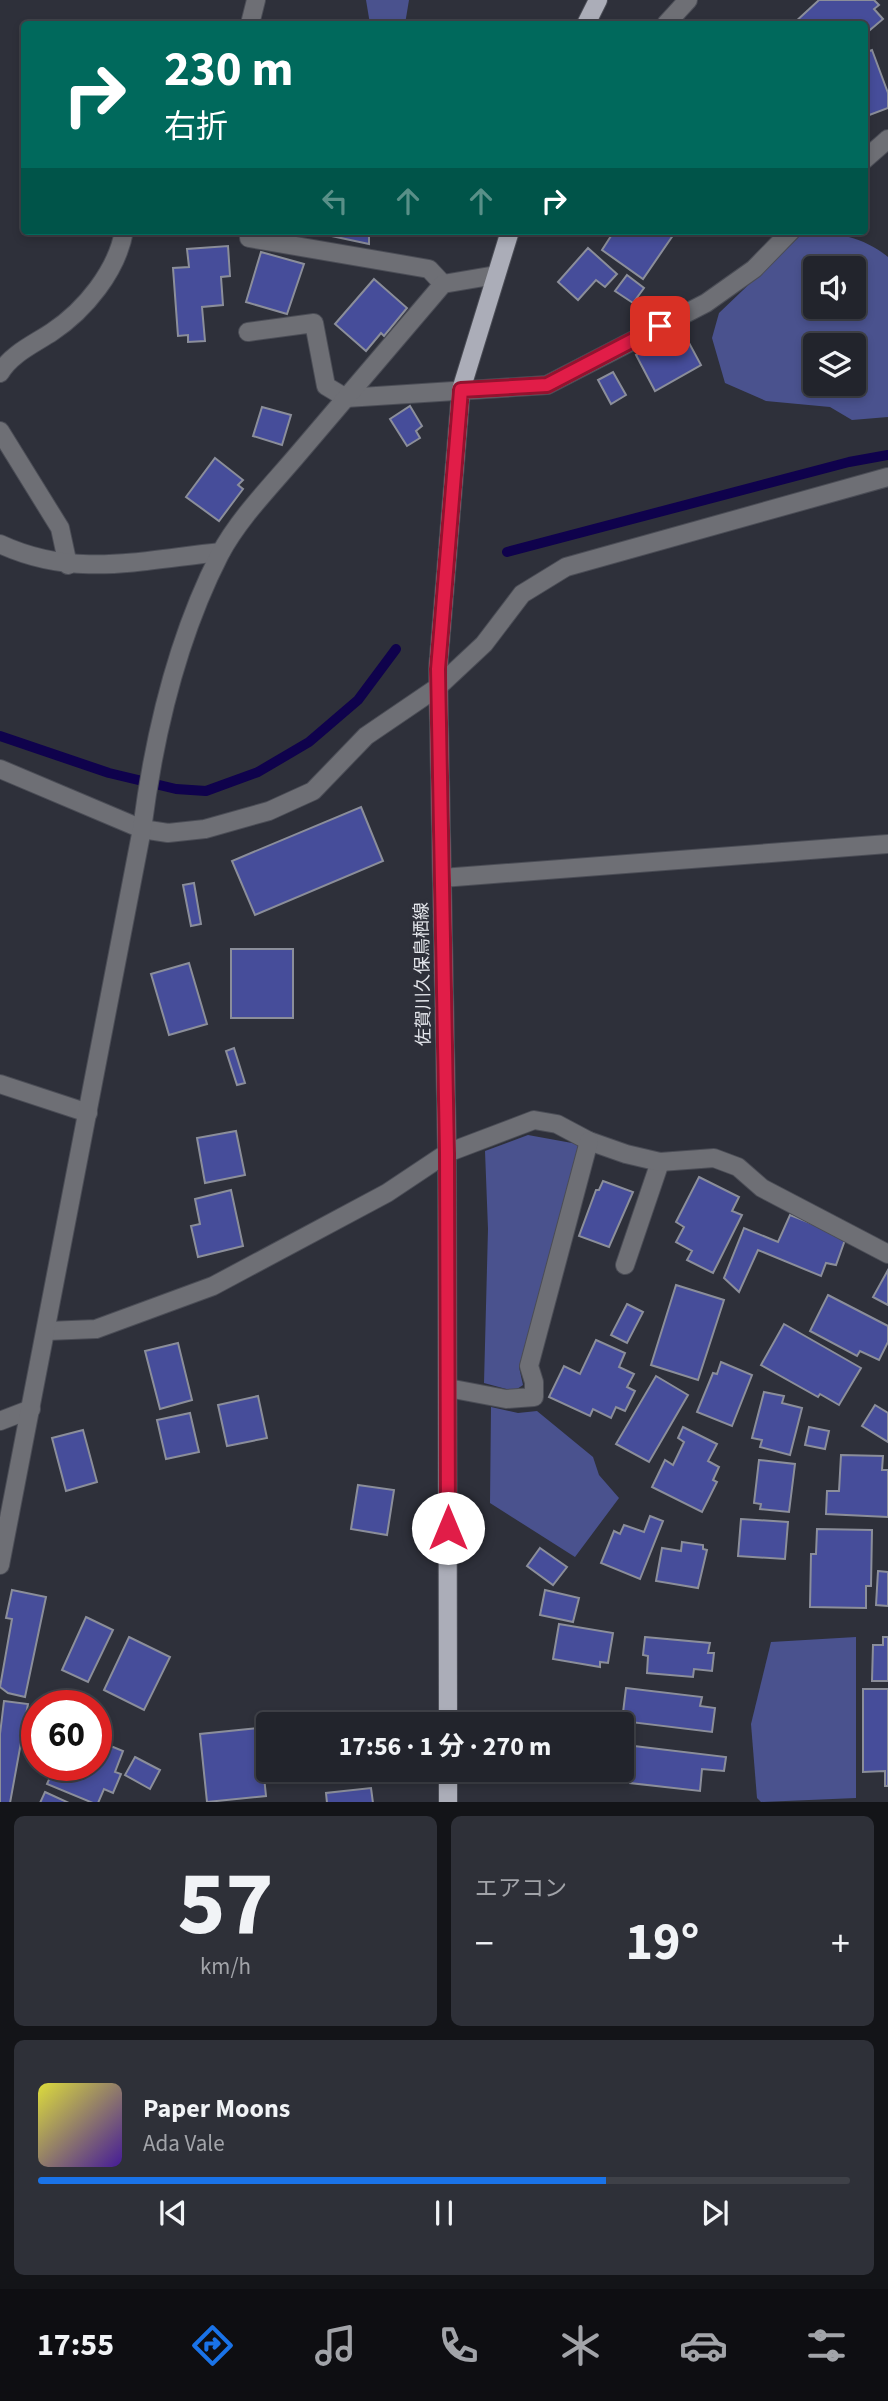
<!DOCTYPE html>
<html lang="ja">
<meta charset="utf-8">
<style>
body{margin:0;font-family:"Source Sans 3","Noto Sans JP",sans-serif;background:#2e3038;color:#f1f3f6;height:100vh;display:flex;flex-direction:column;font-size:26px;white-space:nowrap}
*{box-sizing:border-box;margin:0}
p{font-size:23px;color:#a2a4a9}
.icon{flex:none;width:38px;height:38px;fill:none;stroke:currentColor;stroke-width:2;stroke-linecap:round;stroke-linejoin:round}
.map{position:relative;height:1802px;overflow:hidden}
.side{display:flex;flex-direction:column;gap:14px;padding:14px;background:#131418;flex:1}
.side>*{flex:none}
.banner{position:absolute;left:21px;top:21px;width:847px;height:214px;border-radius:7px;box-shadow:0 4px 10px #0003,0 0 0 2px #3f4148;background:#00695c;color:#fff;overflow:hidden}
.tools{position:absolute;left:803px;top:256px;display:grid;gap:14px}
.tools a{display:grid;place-items:center;width:63px;height:63px;border-radius:7px;background:#22242c;box-shadow:0 4px 10px #0003,0 0 0 2px #3f4148;font-size:35px}
.speed{position:absolute;left:21px;top:1690px;display:flex;gap:14px;font-size:35px;font-weight:700;text-align:center}
.speed>*{display:grid;place-content:center;width:91px;height:91px;border-radius:50%;background:#22242c;box-shadow:0 4px 10px #0003,0 0 0 2px #3f4148;line-height:1}
.speed .limit{border:10px solid #d22;background:#fff;color:#111}
.pin{position:absolute;display:grid;place-items:center;width:60px;height:60px;color:#fff;margin:-30px;border-radius:14px;box-shadow:0 4px 10px #0006}
.me{position:absolute;width:77px;margin:-38px;rotate:0deg;stroke-linejoin:round;filter:drop-shadow(0 0 5px #0008)}
.turn{display:flex;align-items:center;gap:24px;height:147px;padding:0 28px;font-size:32px}
.turn .icon{width:91px;height:91px;stroke-width:2.5}
.turn b{display:block;font-size:49px;line-height:60px}
.lanes{display:flex;align-items:center;height:66px;padding:0 28px;background:#0003;justify-content:center;gap:35px;direction:ltr}
.lanes .off{opacity:.35}
.big{font-size:52px;font-weight:700;line-height:1.1}
.side .widget{flex:1;display:flex;flex-direction:column;justify-content:center;gap:10px;min-width:0;padding:0 24px;border-radius:10px;background:#2e3038}
.side .dial{align-items:center;gap:0}
.dial b{font-size:91px;line-height:1}
.song{display:flex;align-items:center;gap:21px}
.cover{width:84px;height:84px;border-radius:10px;background:linear-gradient(135deg,hsl(60 70% 55%),hsl(260 70% 35%))}
.played{height:7px;border-radius:4px;background:linear-gradient(90deg,#1a73e8 70%,#3f4148 70%)}
.keys{display:flex;justify-content:space-around;direction:ltr}
.heat{display:flex;justify-content:space-between;align-items:center;font-size:38px;direction:ltr}
.side .tiles{flex:1;display:grid;gap:14px;grid-template-columns:1fr 1fr}
.widget:last-child{grid-column:span 2}
.trip{position:absolute;left:256px;top:1712px;width:378px;height:70px;border-radius:7px;background:#22242c;box-shadow:0 4px 10px #0003,0 0 0 2px #3f4148;font-weight:700;line-height:70px;text-align:center}
.dock{display:flex;height:112px;justify-content:space-around;align-items:center;background:#0e0e12;color:#a2a4a9}
.dock .icon{width:49px;height:49px}
.dock .current{color:#1a73e8}
.dock b{font-size:32px;color:#f1f3f6}
.map>svg:first-child{display:block}
</style>
<div class="map">
<svg width="888" height="1803" viewBox="0 0 888 1803">
<rect width="100%" height="100%" fill="#2e303a"/>
<g fill="#4a528e" fill-rule="evenodd">
<path d="M 366,0 L 409,0 L 405,24 L 370,24 Z"/>
<path d="M 805,231 C 833,231 866,238 888,257 L 888,417 L 852,420 L 830,407 L 766,401 L 725,383 L 712,338 L 719,313 ZM 816,268 L 854,268 L 854,306 L 816,306 ZM 816,345 L 854,345 L 854,383 L 816,383 Z"/>
<path d="M 528,1135 L 583,1145 L 519,1367 L 523,1385 L 514,1391 L 484,1383 L 488,1229 L 485,1151 Z"/>
<path d="M 491,1407 L 518,1413 L 537,1411 L 593,1457 L 599,1475 L 619,1498 L 575,1557 L 490,1503 Z"/>
<path d="M 856,1637 L 856,1798 L 761,1802 L 757,1798 L 751,1724 L 771,1642 Z"/>
</g>
<g fill="none" stroke-linecap="round" stroke-linejoin="round">
<g stroke="#0f024c" stroke-width="10">
<path d="M 507,552 L 849,462 L 888,455"/>
<path d="M 0,736 L 109,773 L 176,789 L 206,791 L 258,772 L 309,742 L 358,700 L 396,649"/>
</g>
</g>
<g fill="#464d9a" stroke="#8b8e9a" stroke-width="2">
<path d="M 819,0 L 874,0 L 879,5 L 874,9 L 883,19 L 864,35 L 864,24 L 793,24 Z"/>
<path d="M 872,50 L 888,93 L 888,108 L 864,117 L 864,53 Z"/>
<path d="M 308,231 L 369,231 L 369,244 Z"/>
<path d="M 676,231 L 643,279 L 602,250 L 611,236 L 605,231 Z"/>
<path d="M 228,246 L 230,276 L 221,277 L 223,305 L 202,307 L 205,341 L 188,342 L 188,335 L 178,336 L 173,268 L 189,267 L 187,249 Z"/>
<path d="M 588,248 L 617,274 L 605,287 L 596,280 L 578,300 L 558,282 Z"/>
<path d="M 261,252 L 304,264 L 287,314 L 246,302 Z"/>
<path d="M 627,275 L 644,288 L 633,303 L 615,291 Z"/>
<path d="M 374,279 L 407,308 L 384,336 L 381,333 L 366,351 L 335,324 Z"/>
<path d="M 682,330 L 701,365 L 655,391 L 636,355 Z"/>
<path d="M 613,372 L 626,395 L 611,404 L 598,380 Z"/>
<path d="M 410,406 L 422,426 L 416,431 L 420,438 L 407,446 L 390,419 Z"/>
<path d="M 262,407 L 291,415 L 282,445 L 253,436 Z"/>
<path d="M 215,458 L 243,480 L 238,485 L 243,489 L 219,521 L 186,497 Z"/>
<path d="M 361,807 L 383,861 L 255,915 L 232,861 Z"/>
<path d="M 194,883 L 201,924 L 191,926 L 183,885 Z"/>
<rect x="231" y="949" width="62" height="69"/>
<path d="M 189,963 L 207,1024 L 169,1035 L 151,974 Z"/>
<path d="M 234,1048 L 245,1083 L 237,1085 L 226,1051 Z"/>
<path d="M 236,1131 L 245,1175 L 205,1183 L 197,1138 Z"/>
<path d="M 699,1177 L 739,1197 L 732,1211 L 742,1215 L 713,1273 L 687,1260 L 692,1251 L 676,1242 L 684,1227 L 676,1222 Z"/>
<path d="M 603,1181 L 633,1192 L 609,1247 L 579,1236 L 596,1190 L 599,1190 Z"/>
<path d="M 231,1190 L 243,1246 L 198,1257 L 191,1226 L 200,1224 L 195,1199 Z"/>
<path d="M 790,1215 L 846,1237 L 836,1265 L 826,1263 L 821,1276 L 758,1250 L 739,1292 L 724,1278 L 744,1228 L 778,1242 Z"/>
<path d="M 888,1270 L 888,1305 L 873,1297 Z"/>
<path d="M 676,1285 L 724,1300 L 698,1380 L 651,1365 Z"/>
<path d="M 828,1295 L 888,1326 L 888,1342 L 879,1360 L 860,1351 L 857,1356 L 810,1331 Z"/>
<path d="M 627,1304 L 643,1312 L 627,1343 L 611,1335 Z"/>
<path d="M 784,1324 L 861,1368 L 839,1405 L 820,1394 L 818,1397 L 761,1365 Z"/>
<path d="M 596,1340 L 625,1353 L 619,1367 L 634,1374 L 627,1387 L 635,1391 L 625,1411 L 616,1407 L 611,1418 L 593,1409 L 590,1416 L 549,1397 L 564,1366 L 580,1374 Z"/>
<path d="M 178,1343 L 192,1400 L 160,1409 L 145,1351 Z"/>
<path d="M 721,1362 L 752,1375 L 732,1426 L 697,1412 L 713,1373 L 717,1374 Z"/>
<path d="M 656,1376 L 688,1395 L 649,1462 L 616,1444 Z"/>
<path d="M 764,1392 L 784,1396 L 782,1403 L 802,1408 L 790,1455 L 760,1447 L 762,1440 L 752,1438 Z"/>
<path d="M 258,1396 L 267,1438 L 227,1446 L 218,1405 Z"/>
<path d="M 875,1405 L 888,1413 L 888,1442 L 862,1426 Z"/>
<path d="M 190,1413 L 199,1452 L 166,1459 L 157,1420 Z"/>
<path d="M 683,1427 L 717,1444 L 708,1461 L 719,1467 L 713,1480 L 717,1482 L 702,1512 L 652,1487 L 665,1460 L 673,1465 L 684,1442 L 678,1438 Z"/>
<path d="M 809,1427 L 829,1431 L 825,1449 L 805,1445 Z"/>
<path d="M 83,1430 L 97,1482 L 66,1491 L 52,1438 Z"/>
<path d="M 841,1455 L 883,1456 L 882,1470 L 888,1470 L 888,1517 L 826,1514 L 827,1491 L 839,1491 Z"/>
<path d="M 759,1460 L 795,1464 L 789,1512 L 760,1509 L 761,1504 L 754,1503 Z"/>
<path d="M 358,1485 L 394,1490 L 387,1535 L 351,1529 Z"/>
<path d="M 650,1516 L 663,1521 L 640,1579 L 601,1563 L 614,1531 L 620,1534 L 624,1525 L 644,1532 Z"/>
<path d="M 741,1519 L 788,1522 L 785,1559 L 738,1556 Z"/>
<path d="M 817,1529 L 872,1530 L 871,1586 L 866,1586 L 866,1608 L 810,1607 L 811,1554 L 816,1554 Z"/>
<path d="M 682,1542 L 703,1545 L 703,1549 L 707,1550 L 698,1588 L 656,1581 L 662,1548 L 681,1551 Z"/>
<path d="M 540,1548 L 567,1567 L 553,1585 L 527,1566 Z"/>
<path d="M 878,1571 L 888,1572 L 888,1606 L 876,1605 Z"/>
<path d="M 12,1590 L 46,1597 L 25,1697 L 8,1693 L 0,1687 L 12,1619 L 6,1618 Z"/>
<path d="M 545,1590 L 579,1598 L 573,1622 L 540,1615 Z"/>
<path d="M 86,1617 L 113,1630 L 88,1682 L 62,1670 Z"/>
<path d="M 559,1624 L 613,1633 L 608,1663 L 600,1662 L 600,1667 L 553,1659 Z"/>
<path d="M 129,1637 L 170,1657 L 144,1710 L 104,1690 Z"/>
<path d="M 645,1637 L 710,1643 L 708,1653 L 714,1653 L 712,1671 L 694,1669 L 693,1677 L 647,1673 L 648,1656 L 643,1655 Z"/>
<path d="M 883,1637 L 888,1637 L 888,1681 L 872,1681 L 873,1645 L 883,1645 Z"/>
<path d="M 626,1688 L 702,1697 L 700,1706 L 715,1708 L 712,1732 L 622,1721 Z"/>
<path d="M 863,1689 L 888,1689 L 888,1786 L 885,1786 L 885,1771 L 863,1772 Z"/>
<path d="M 4,1701 L 28,1704 L 10,1803 L 0,1803 L 0,1734 Z"/>
<path d="M 259,1728 L 266,1796 L 207,1802 L 200,1734 Z"/>
<path d="M 96,1740 L 123,1751 L 115,1772 L 121,1774 L 113,1793 L 104,1789 L 98,1803 L 93,1803 L 47,1784 L 55,1766 L 96,1766 Z"/>
<path d="M 634,1746 L 726,1757 L 724,1771 L 702,1769 L 700,1791 L 630,1783 Z"/>
<path d="M 135,1757 L 160,1770 L 150,1789 L 125,1775 Z"/>
<path d="M 371,1788 L 373,1803 L 327,1803 L 326,1793 Z"/>
<path d="M 45,1792 L 69,1803 L 40,1803 Z"/>
</g>
<g fill="none" stroke-linecap="round" stroke-linejoin="round">
<g stroke="#4b4d56" stroke-width="20">
<g id="minor">
<path d="M 250,24 L 256,0"/>
<path d="M 666,24 L 688,0"/>
<path d="M 864,160 L 888,139"/>
<path d="M 249,238 L 429,269 L 443,284"/>
<path d="M 248,332 L 314,323 L 326,386 L 346,398 L 547,385 L 706,303 L 754,269 L 791,231"/>
<path d="M 0,373 C 11,354 34,344 52,332 C 85,310 117,271 124,231"/>
<path d="M 0,431 L 60,528 L 68,565"/>
<path d="M 0,544 C 75,579 142,560 221,552"/>
<path d="M 0,769 L 142,829 L 168,833 L 205,829 L 269,811 L 313,791 L 366,736 L 438,687 L 484,644 L 522,594 L 566,567 L 888,477"/>
<path d="M 442,878 L 888,844"/>
<path d="M 0,1084 L 88,1113"/>
<path d="M 625,1265 L 660,1162"/>
<path d="M 47,1331 L 96,1329 L 213,1286 L 387,1193 L 447,1153 L 534,1120 L 557,1124 L 589,1141 L 626,1154 L 660,1162 L 714,1158 L 738,1167 L 762,1188 L 888,1254"/>
<path d="M 448,1388 L 506,1399 L 534,1397 L 534,1382 L 529,1366 L 589,1141"/>
<path d="M 0,1421 L 31,1409"/>
<path d="M 0,1565 L 142,829 C 154,736 177,638 220,554 C 239,518 272,485 299,453 C 347,397 395,340 443,284 L 496,275"/>
</g>
</g>
<g stroke="#4b4d56" stroke-width="20">
<g id="major">
<path d="M 586,24 L 598,0"/>
<path d="M 448,1724 L 447,1153 L 438,669 L 461,390 L 510,231"/>
<path d="M 448,1769 L 448,1803"/>
</g>
</g>
<use href="#minor" stroke="#6e6f75" stroke-width="18"/>
<use href="#major" stroke="#abadb8" stroke-width="18"/>
</g>
<g fill="none" stroke-linecap="round" stroke-linejoin="round">
<g stroke="#92132f" stroke-width="18">
<path id="route" d="M 448,1528 L 447,1153 L 438,669 L 461,390 L 547,385 L 660,326"/>
</g>
<use href="#route" stroke="#e11d48" stroke-width="12"/>
</g>
<g text-anchor="middle" dominant-baseline="central" stroke-width="7" stroke-linejoin="round" paint-order="stroke">
<g font-size="18" fill="#e4e6ec" stroke="#2e303a">
<text transform="translate(423 974) rotate(-91)">佐賀川久保鳥栖線</text>
</g>
</g>
</svg>
<div class="tools">
<a><svg class="icon" aria-label="sound" viewBox="0 0 24 24"><path d="M4 9h4l5-4v14l-5-4H4zM17 9q2 3 0 6"/></svg></a>
<a><svg class="icon" aria-label="layers" viewBox="0 0 24 24"><path d="M12 4l9 5-9 5-9-5zM3 14l9 5 9-5"/></svg></a>
</div>
<div class="speed"><div class="limit">60</div></div>
<div class="pin" style="left:660px;top:326px;background:#d93025"><svg class="icon" aria-label="arrive" viewBox="0 0 24 24"><path d="M6 21V4h12l-3 4 3 4H6"/></svg></div>
<svg class="me" style="left:448px;top:1528px" viewBox="-20 -20 40 40"><circle r="19" fill="#fff"/><path d="M0-13L10 11 0 6-10 11z" fill="#e11d48"/></svg>
<div class="trip">17:56 · 1 分 · 270 m</div>
<div class="banner">
<div class="turn"><svg class="icon" aria-label="right" viewBox="0 0 24 24"><path d="M7 20v-9h11M14 6l5 5-5 5"/></svg><div><b>230 m</b>右折</div></div>
<div class="lanes"><svg class="icon off" aria-label="left" viewBox="0 0 24 24"><path d="M17 20v-9H6M10 6l-5 5 5 5"/></svg><svg class="icon off" aria-label="ahead" viewBox="0 0 24 24"><path d="M12 20V5M6 11l6-6 6 6"/></svg><svg class="icon off" aria-label="ahead" viewBox="0 0 24 24"><path d="M12 20V5M6 11l6-6 6 6"/></svg><svg class="icon" aria-label="right" viewBox="0 0 24 24"><path d="M7 20v-9h11M14 6l5 5-5 5"/></svg></div>
</div>
</div>
<section class="side">
<div class="tiles">
<div class="widget dial"><b>57</b><p>km/h</p></div>
<div class="widget"><p>エアコン</p>
<div class="heat"><a>−</a><b class="big">19°</b><a>+</a></div>
</div>
<div class="widget">
<div class="song"><i class="cover"></i><div><b>Paper Moons</b><p>Ada Vale</p></div></div>
<div class="played"></div>
<div class="keys"><svg class="icon" aria-label="previous" viewBox="0 0 24 24"><path d="M18 5L8 12l10 7zM5 5v14"/></svg><svg class="icon" aria-label="pause" viewBox="0 0 24 24"><path d="M8 5v14M16 5v14"/></svg><svg class="icon" aria-label="next" viewBox="0 0 24 24"><path d="M6 5l10 7-10 7zM19 5v14"/></svg></div>
</div>
</div>
</section>
<nav class="dock">
<b>17:55</b>
<svg class="icon current" aria-label="directions" viewBox="0 0 24 24"><path d="M12 3l9 9-9 9-9-9zM9 14v-3h6M13 9l2 2-2 2"/></svg>
<svg class="icon" aria-label="music" viewBox="0 0 24 24"><path d="M9 18V5l10-2v13"/><circle cx="6" cy="18" r="3"/><circle cx="16" cy="16" r="3"/></svg>
<svg class="icon" aria-label="phone" viewBox="0 0 24 24"><path d="M5 4h4l2 5-3 2q2 4 5 5l2-3 5 2v4C11 20 4 13 5 4z"/></svg>
<svg class="icon" aria-label="climate" viewBox="0 0 24 24"><path d="M12 3v18M4 7l16 10M4 17L20 7"/></svg>
<svg class="icon" aria-label="car" viewBox="0 0 24 24"><path d="M5 17H2v-5l4-1 3-4h7l3 4 3 1v5h-3M9 17h6M6 11h13"/><circle cx="7" cy="17" r="2"/><circle cx="17" cy="17" r="2"/></svg>
<svg class="icon" aria-label="filters" viewBox="0 0 24 24"><path d="M4 7h16M4 17h16"/><circle cx="9" cy="7" r="2"/><circle cx="15" cy="17" r="2"/></svg>
</nav>
